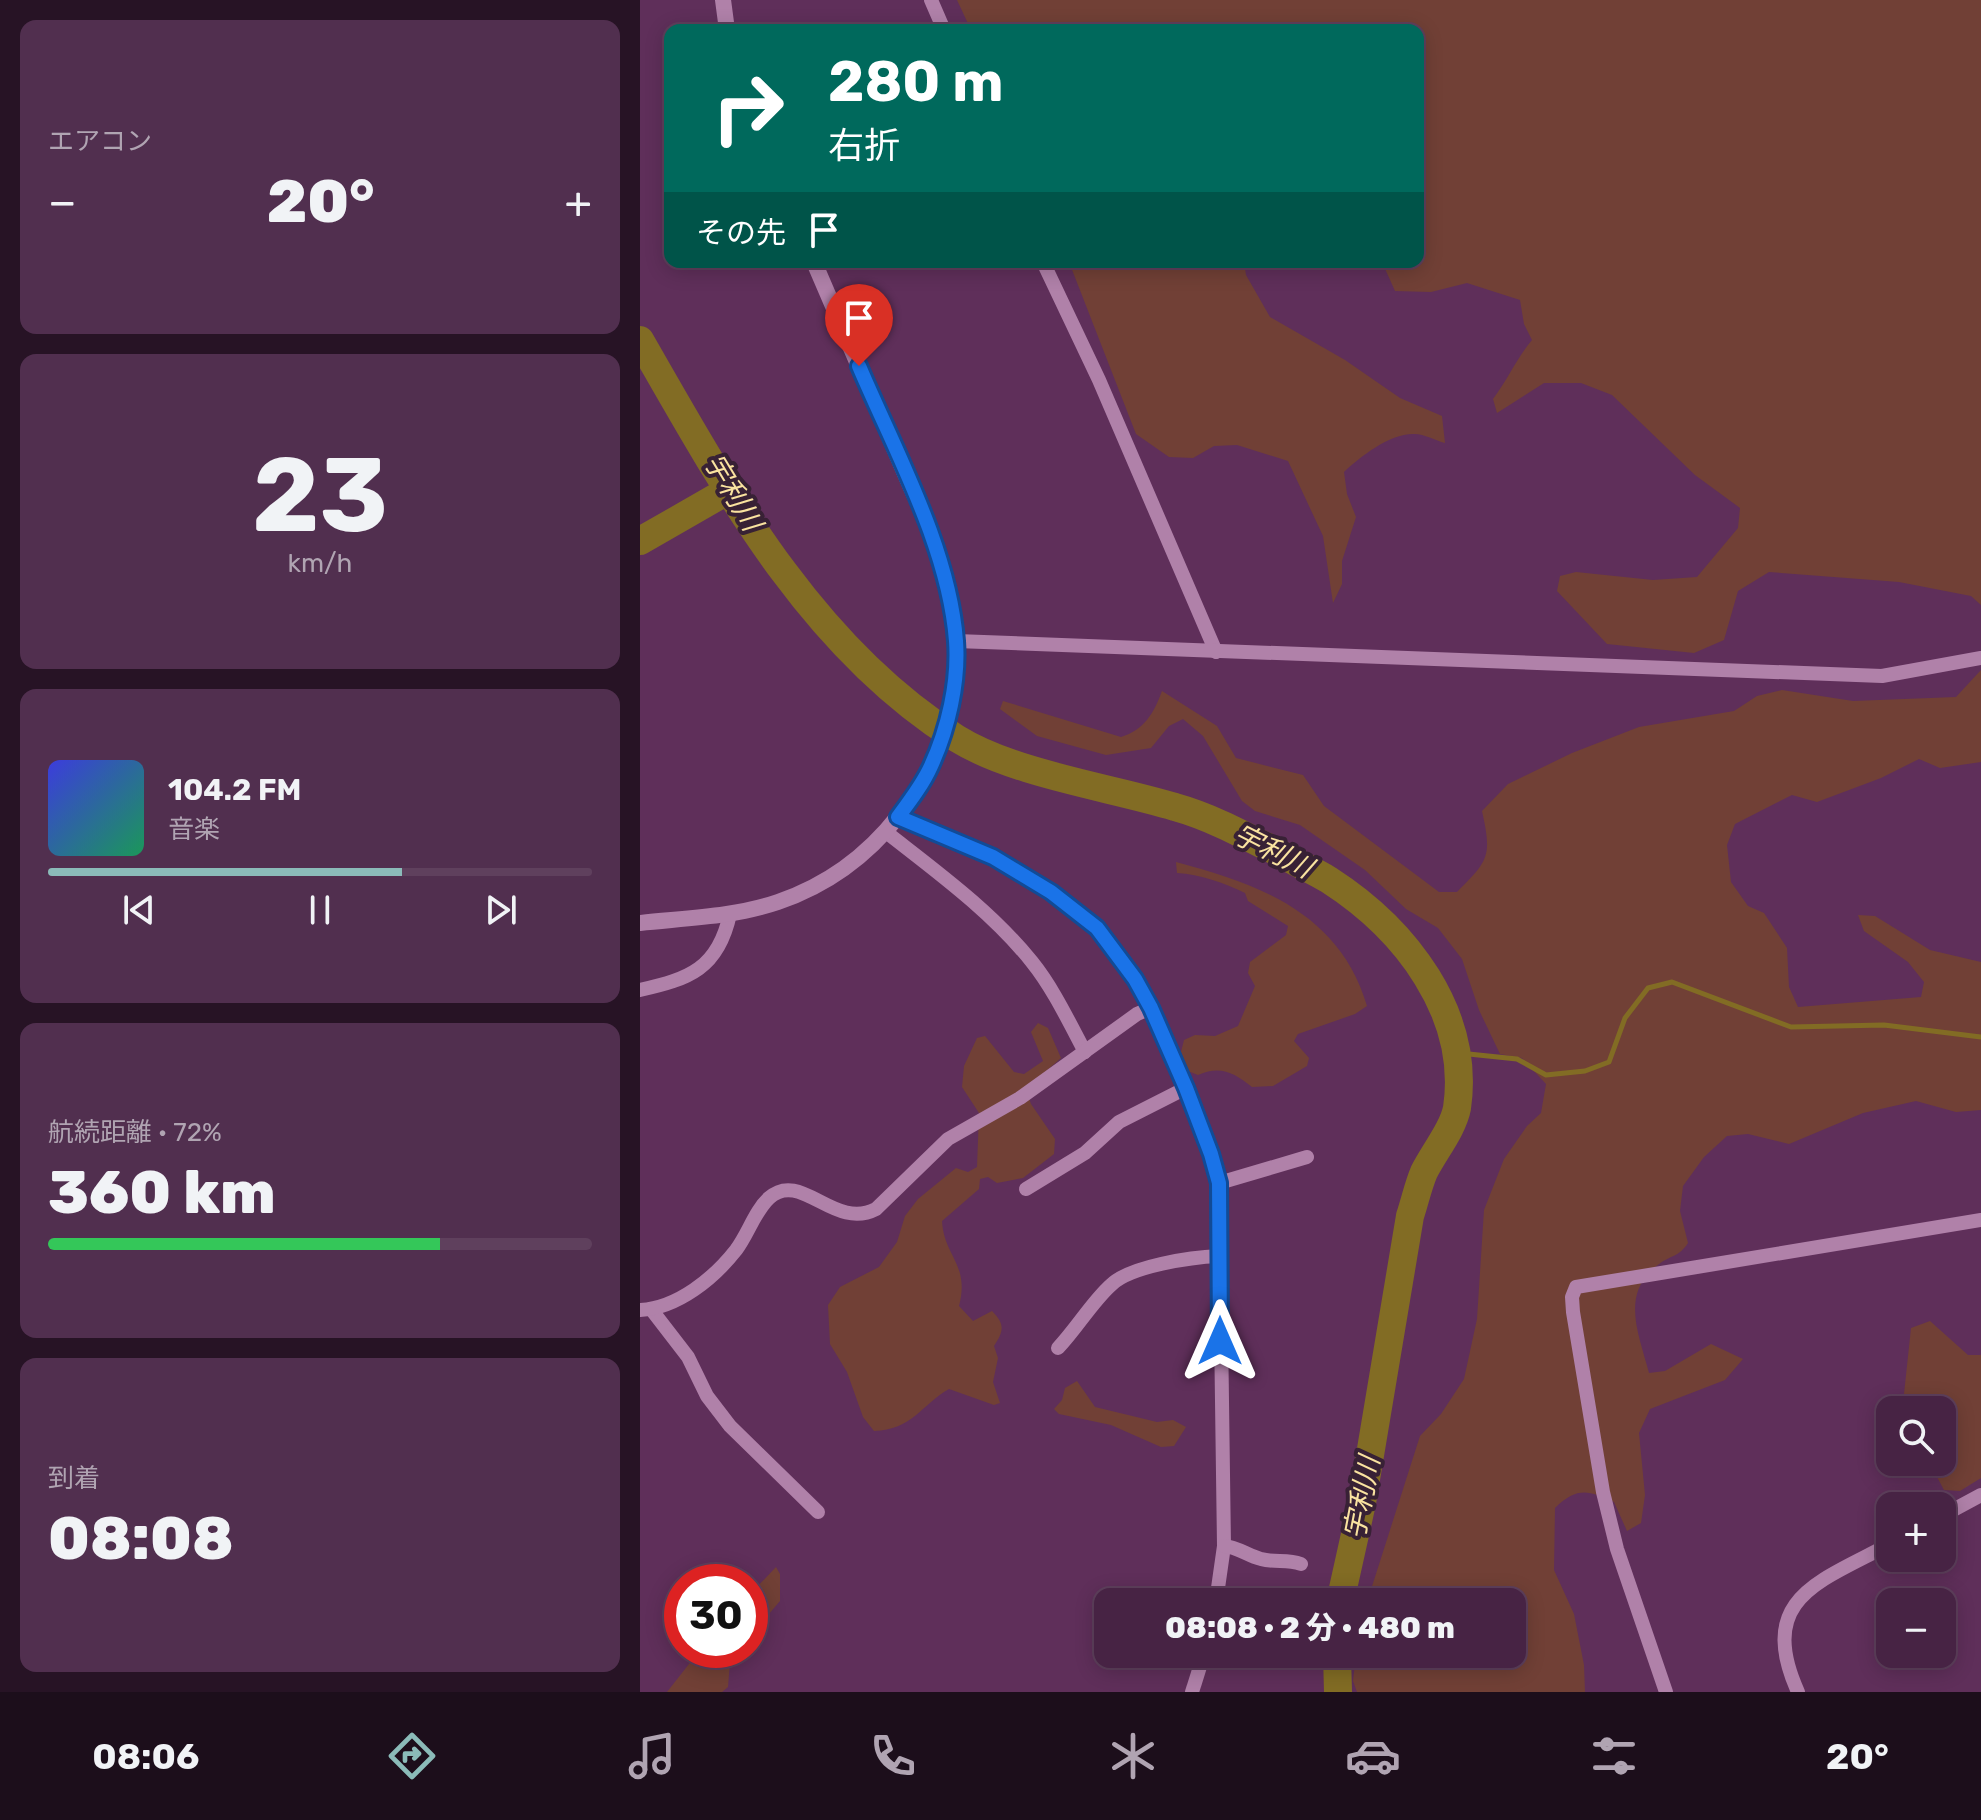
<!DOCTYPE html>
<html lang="ja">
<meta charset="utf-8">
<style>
body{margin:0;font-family:Rubik,"Noto Sans JP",sans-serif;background:#512f4f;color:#f1f3f6;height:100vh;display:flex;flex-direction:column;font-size:30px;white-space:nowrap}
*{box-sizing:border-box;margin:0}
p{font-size:26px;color:#b0a4b2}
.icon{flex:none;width:44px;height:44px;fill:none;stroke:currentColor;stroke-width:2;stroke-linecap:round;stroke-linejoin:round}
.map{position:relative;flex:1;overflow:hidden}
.side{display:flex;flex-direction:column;gap:20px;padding:20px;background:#271325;width:640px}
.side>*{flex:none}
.top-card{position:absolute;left:24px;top:24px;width:760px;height:244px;border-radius:16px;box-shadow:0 4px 20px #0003,0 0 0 2px #5f405d;background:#00695c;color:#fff;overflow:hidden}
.tools{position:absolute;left:1236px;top:1396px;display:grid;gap:16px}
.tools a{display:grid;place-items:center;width:80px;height:80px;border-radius:16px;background:#472344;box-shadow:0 4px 20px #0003,0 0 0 2px #5f405d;font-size:40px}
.speed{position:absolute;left:24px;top:1564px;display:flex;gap:16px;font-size:40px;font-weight:700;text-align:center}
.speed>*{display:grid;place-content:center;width:104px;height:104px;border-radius:50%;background:#472344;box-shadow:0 4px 20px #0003,0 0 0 2px #5f405d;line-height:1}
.speed .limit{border:12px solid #d22;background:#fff;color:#111}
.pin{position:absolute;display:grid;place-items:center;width:68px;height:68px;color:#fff;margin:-82px -34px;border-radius:50% 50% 50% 0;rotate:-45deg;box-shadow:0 0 8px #0007}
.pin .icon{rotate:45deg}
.me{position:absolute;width:88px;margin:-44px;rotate:0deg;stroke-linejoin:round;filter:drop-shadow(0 0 6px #0008)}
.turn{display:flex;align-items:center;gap:28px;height:168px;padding:0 32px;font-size:36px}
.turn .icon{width:104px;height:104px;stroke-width:2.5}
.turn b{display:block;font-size:56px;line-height:68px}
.then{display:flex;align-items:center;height:76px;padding:0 32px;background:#0003;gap:16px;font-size:30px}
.big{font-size:60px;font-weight:800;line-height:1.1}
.side .tile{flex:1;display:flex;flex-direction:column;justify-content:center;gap:12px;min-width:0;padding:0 28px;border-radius:16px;background:#512f4f}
.side .dial{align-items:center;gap:0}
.dial b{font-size:104px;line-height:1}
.song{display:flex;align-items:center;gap:24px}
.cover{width:96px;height:96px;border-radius:12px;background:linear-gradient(135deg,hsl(240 70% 55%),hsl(150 70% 35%))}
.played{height:8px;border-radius:4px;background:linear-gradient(90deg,#8bbbb9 65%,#5f405d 65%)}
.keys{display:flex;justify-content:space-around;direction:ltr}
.heat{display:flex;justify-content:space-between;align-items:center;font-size:44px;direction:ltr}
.charge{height:12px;border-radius:6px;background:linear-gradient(90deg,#34c759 72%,#5f405d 0)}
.trip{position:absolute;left:454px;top:1588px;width:432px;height:80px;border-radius:16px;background:#472344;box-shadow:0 4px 20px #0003,0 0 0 2px #5f405d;font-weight:800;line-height:80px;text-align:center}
.dock{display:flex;height:128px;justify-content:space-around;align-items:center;background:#1c0e1b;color:#b0a4b2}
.dock .icon{width:56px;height:56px}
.dock .active{color:#8bbbb9}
.dock b{font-size:36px;color:#f1f3f6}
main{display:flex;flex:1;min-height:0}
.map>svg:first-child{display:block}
</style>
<main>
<section class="side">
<div class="tile"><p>エアコン</p>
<div class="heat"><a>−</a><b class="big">20°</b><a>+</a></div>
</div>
<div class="tile dial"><b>23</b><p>km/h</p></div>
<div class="tile">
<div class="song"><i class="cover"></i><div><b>104.2 FM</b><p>音楽</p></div></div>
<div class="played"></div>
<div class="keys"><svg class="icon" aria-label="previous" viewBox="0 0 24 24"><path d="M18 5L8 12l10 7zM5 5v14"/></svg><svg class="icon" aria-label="pause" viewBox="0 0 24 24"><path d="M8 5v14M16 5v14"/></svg><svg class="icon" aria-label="next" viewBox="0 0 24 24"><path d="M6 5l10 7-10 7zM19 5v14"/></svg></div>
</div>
<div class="tile"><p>航続距離 · 72%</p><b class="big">360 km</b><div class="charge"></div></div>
<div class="tile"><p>到着</p><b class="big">08:08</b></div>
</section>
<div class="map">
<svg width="1341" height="1692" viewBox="0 0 1341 1692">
<rect width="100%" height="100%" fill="#5f2f5a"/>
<g fill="#714036">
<path d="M 317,0 L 1341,0 L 1341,605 L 1331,596 L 1259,582 L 1129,572 L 1098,591 L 1084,640 L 1054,653 L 967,644 L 917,591 L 920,576 L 936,572 L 1013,580 L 1057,577 L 1098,528 L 1100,508 L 1055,475 L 972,395 L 941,383 L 904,383 L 857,413 L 853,399 C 868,379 876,359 892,340 L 884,324 L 880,300 L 827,283 L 791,292 L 755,291 L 742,262 L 778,262 L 778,30 L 331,30 Z"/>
<path d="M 429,262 L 604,262 L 606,275 L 630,317 L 705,360 L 760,398 L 802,416 L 805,443 C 795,440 782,433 773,434 C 749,434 720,457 704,472 L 707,494 L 716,517 L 702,561 L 702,584 L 693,603 L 683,536 L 648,461 L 597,445 L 574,446 L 553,458 L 529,457 L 496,434 Z"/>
<path d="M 1341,670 L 1341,762 L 1300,768 L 1279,759 L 1241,778 L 1177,802 L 1152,795 L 1095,824 L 1087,845 L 1091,882 L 1108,906 L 1124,913 L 1147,948 L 1149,987 L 1158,1007 L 1281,997 L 1284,982 L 1268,962 L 1224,931 L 1218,915 L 1235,916 L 1290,950 L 1341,962 L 1341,1110 L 1316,1112 L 1276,1101 L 1223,1113 L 1149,1144 L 1108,1134 L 1087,1136 L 1064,1157 L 1043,1186 L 1040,1211 L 1048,1243 C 1039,1257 1031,1255 1019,1264 C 979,1293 999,1334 1009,1373 L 1025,1371 L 1071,1344 L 1103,1359 L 1085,1380 L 1010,1409 L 999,1433 L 1005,1495 L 1001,1523 L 987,1531 L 974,1502 C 948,1490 937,1487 915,1508 L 914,1570 L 934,1614 L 944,1665 L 945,1692 L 717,1692 L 713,1681 L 716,1654 L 872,1654 L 872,1602 L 727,1602 L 780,1436 L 801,1414 L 824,1379 L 837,1319 L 844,1210 L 864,1159 L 887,1126 L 901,1113 L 906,1084 L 882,1058 L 860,1054 L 839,1010 L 822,959 L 798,928 L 766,909 L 725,870 L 660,825 L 615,811 L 602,801 L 563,736 L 543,719 L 529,726 L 511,748 L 466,755 L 397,736 L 360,709 L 363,701 L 481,737 C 504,730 514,713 522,691 L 577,726 L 596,758 L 663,775 L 684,806 L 799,892 L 817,892 C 849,860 852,856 842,811 L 868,784 L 932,753 L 999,727 L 1094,711 L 1117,696 L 1142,690 L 1213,701 L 1316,697 Z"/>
<path d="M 536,862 C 620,884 700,914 727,1006 L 715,1014 L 658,1034 L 654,1041 L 669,1058 L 667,1066 L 633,1086 L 612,1087 C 594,1073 581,1065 558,1075 L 548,1071 L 541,1052 L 544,1040 L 555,1035 L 575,1036 L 598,1026 L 615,986 L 608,973 L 610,962 L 646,935 L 648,926 L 608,901 L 605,893 C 584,883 560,874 537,873 Z"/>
<path d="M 398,1023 L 408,1028 L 421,1058 L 386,1089 L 391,1104 L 415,1139 L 414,1154 L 383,1178 L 357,1183 L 348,1177 L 340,1179 L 339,1189 L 302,1221 C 304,1257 330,1264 319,1306 L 333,1321 L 352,1311 C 365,1324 364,1331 354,1346 L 358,1358 L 353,1382 L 360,1403 L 354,1405 L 309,1389 C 281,1405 272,1430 234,1431 L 223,1417 L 207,1372 L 190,1344 L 188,1305 L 200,1287 L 239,1267 L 257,1242 L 265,1216 L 278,1199 L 316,1168 L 328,1172 L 337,1167 L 339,1113 L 322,1087 L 324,1066 L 337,1038 L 345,1036 L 374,1072 L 384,1074 L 403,1061 L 391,1032 Z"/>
<path d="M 1290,1321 L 1328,1355 L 1341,1355 L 1341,1478 L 1320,1491 L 1304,1490 L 1289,1462 L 1302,1462 L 1302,1410 L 1267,1410 L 1264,1394 L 1271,1328 Z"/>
<path d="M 437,1381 L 455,1407 L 517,1422 L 533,1420 L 546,1427 L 534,1446 L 521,1447 L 471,1425 L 419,1414 L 414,1409 L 422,1400 L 425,1388 Z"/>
<path d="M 136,1567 L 140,1574 L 140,1601 L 123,1621 L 110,1628 L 110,1588 L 115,1589 Z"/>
<path d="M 60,1650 L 91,1650 L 88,1687 L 82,1692 L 27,1692 Z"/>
</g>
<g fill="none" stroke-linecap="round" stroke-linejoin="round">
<path stroke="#826c24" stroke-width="5" d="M 819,1053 L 877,1059 L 906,1075 L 945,1071 L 969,1062 L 985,1018 L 1008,988 L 1032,982 L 1151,1027 L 1244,1025 L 1341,1037"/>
<g stroke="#826c24" stroke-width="28">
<path d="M 0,340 C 84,486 169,645 316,738 C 374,774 469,787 535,807 C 571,817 604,835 637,852 C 654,862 673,870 689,880 C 765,929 831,1013 817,1108 C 813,1129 794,1152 784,1172 C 778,1186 775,1201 770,1216 L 722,1503 L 700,1602"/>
<path d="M 0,541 L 89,490"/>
<path d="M 697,1654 L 698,1692"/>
</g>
<g stroke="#b081a9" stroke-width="14">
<path d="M 291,0 L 304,30"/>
<path d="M 403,262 L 459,380 L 576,652"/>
<path d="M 316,641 L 1242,676 L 1341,658"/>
<path d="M 258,817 C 288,835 323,841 354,858 C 389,877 427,898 455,926 C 510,981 559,1108 579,1183 L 584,1546 L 576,1602"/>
<path d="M 246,832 C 297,872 351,911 392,962 C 413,988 429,1022 445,1052"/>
<path d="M 0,990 C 49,979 78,969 90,914"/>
<path d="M 579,1183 L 667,1157"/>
<path d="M 386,1189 L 445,1153 L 479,1122 L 546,1088"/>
<path d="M 11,1309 L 48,1357 L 67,1396 L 90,1426 L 178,1512"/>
<path d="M 0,1310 C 38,1308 74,1278 96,1250 C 108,1234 115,1211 129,1198 C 161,1169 194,1231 236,1209 L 308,1139 L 380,1098 L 497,1014 L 511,1008"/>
<path d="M 418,1348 C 437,1328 452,1302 471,1285 C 490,1266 552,1257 579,1256"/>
<path d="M 1302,1516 L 1341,1495"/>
<path d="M 584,1546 C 598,1547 608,1556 621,1559 C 635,1563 647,1559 661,1564"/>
<path d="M 552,1692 L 564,1654"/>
<path d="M 1026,1692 L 977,1549 L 963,1492 L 933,1312 L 932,1297 L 936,1287 L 1341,1220"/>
<path d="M 1158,1692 C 1116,1598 1179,1582 1250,1544"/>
</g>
<g stroke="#b081a9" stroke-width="16">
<path d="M 83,0 L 87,30"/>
<path d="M 0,923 C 46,918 94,917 138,902 C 235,869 304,779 315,677 C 319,646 313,612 306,581 C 297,541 276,500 260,462 C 231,396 203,329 174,262"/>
</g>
</g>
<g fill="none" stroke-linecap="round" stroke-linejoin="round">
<g stroke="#114b97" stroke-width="20">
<path id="route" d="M 219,366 C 255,451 309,548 316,641 C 319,682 308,729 291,766 C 283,784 270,801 258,817 L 353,857 L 411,892 L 457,928 L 495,979 L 511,1008 L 546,1088 L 571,1154 L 579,1183 L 580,1341"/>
</g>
<use href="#route" stroke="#1a73e8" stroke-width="14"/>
</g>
<g text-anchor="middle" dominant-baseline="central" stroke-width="8" stroke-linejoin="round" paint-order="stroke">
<g font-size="28" font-style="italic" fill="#fae3a0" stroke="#382135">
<text transform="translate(93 492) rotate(59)">宇利川</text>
<text transform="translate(633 851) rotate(27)">宇利川</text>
<text transform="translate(722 1498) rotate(-79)">宇利川</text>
</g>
</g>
</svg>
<div class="tools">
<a><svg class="icon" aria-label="search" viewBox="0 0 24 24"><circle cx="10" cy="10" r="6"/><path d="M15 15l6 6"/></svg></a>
<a>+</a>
<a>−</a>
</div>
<div class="speed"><div class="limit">30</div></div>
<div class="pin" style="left:219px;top:366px;background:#d93025"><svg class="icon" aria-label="arrive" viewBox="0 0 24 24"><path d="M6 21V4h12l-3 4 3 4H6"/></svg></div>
<svg class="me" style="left:580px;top:1341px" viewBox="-20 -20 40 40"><path d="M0-17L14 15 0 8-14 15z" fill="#1a73e8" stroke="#fff" stroke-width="4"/></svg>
<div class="trip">08:08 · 2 分 · 480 m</div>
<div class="top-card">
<div class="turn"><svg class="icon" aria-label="right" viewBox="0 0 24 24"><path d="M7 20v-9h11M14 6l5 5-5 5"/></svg><div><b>280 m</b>右折</div></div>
<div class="then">その先<svg class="icon" aria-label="arrive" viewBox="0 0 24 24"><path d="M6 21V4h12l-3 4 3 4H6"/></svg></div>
</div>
</div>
</main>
<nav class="dock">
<b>08:06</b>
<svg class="icon active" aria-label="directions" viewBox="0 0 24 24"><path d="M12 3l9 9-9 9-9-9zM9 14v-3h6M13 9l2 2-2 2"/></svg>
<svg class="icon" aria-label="music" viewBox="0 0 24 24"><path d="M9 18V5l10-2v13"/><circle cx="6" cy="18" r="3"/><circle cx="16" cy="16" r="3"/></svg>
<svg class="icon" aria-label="phone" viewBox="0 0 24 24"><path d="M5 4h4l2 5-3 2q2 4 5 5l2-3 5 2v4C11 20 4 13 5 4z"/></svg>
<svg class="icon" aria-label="climate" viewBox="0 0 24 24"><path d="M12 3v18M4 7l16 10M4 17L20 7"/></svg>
<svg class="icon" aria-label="car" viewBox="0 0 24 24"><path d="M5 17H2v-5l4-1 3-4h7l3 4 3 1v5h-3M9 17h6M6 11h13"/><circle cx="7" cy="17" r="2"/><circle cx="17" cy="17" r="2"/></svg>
<svg class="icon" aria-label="filters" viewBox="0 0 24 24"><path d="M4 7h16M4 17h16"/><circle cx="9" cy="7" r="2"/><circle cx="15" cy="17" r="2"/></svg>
<b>20°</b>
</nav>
